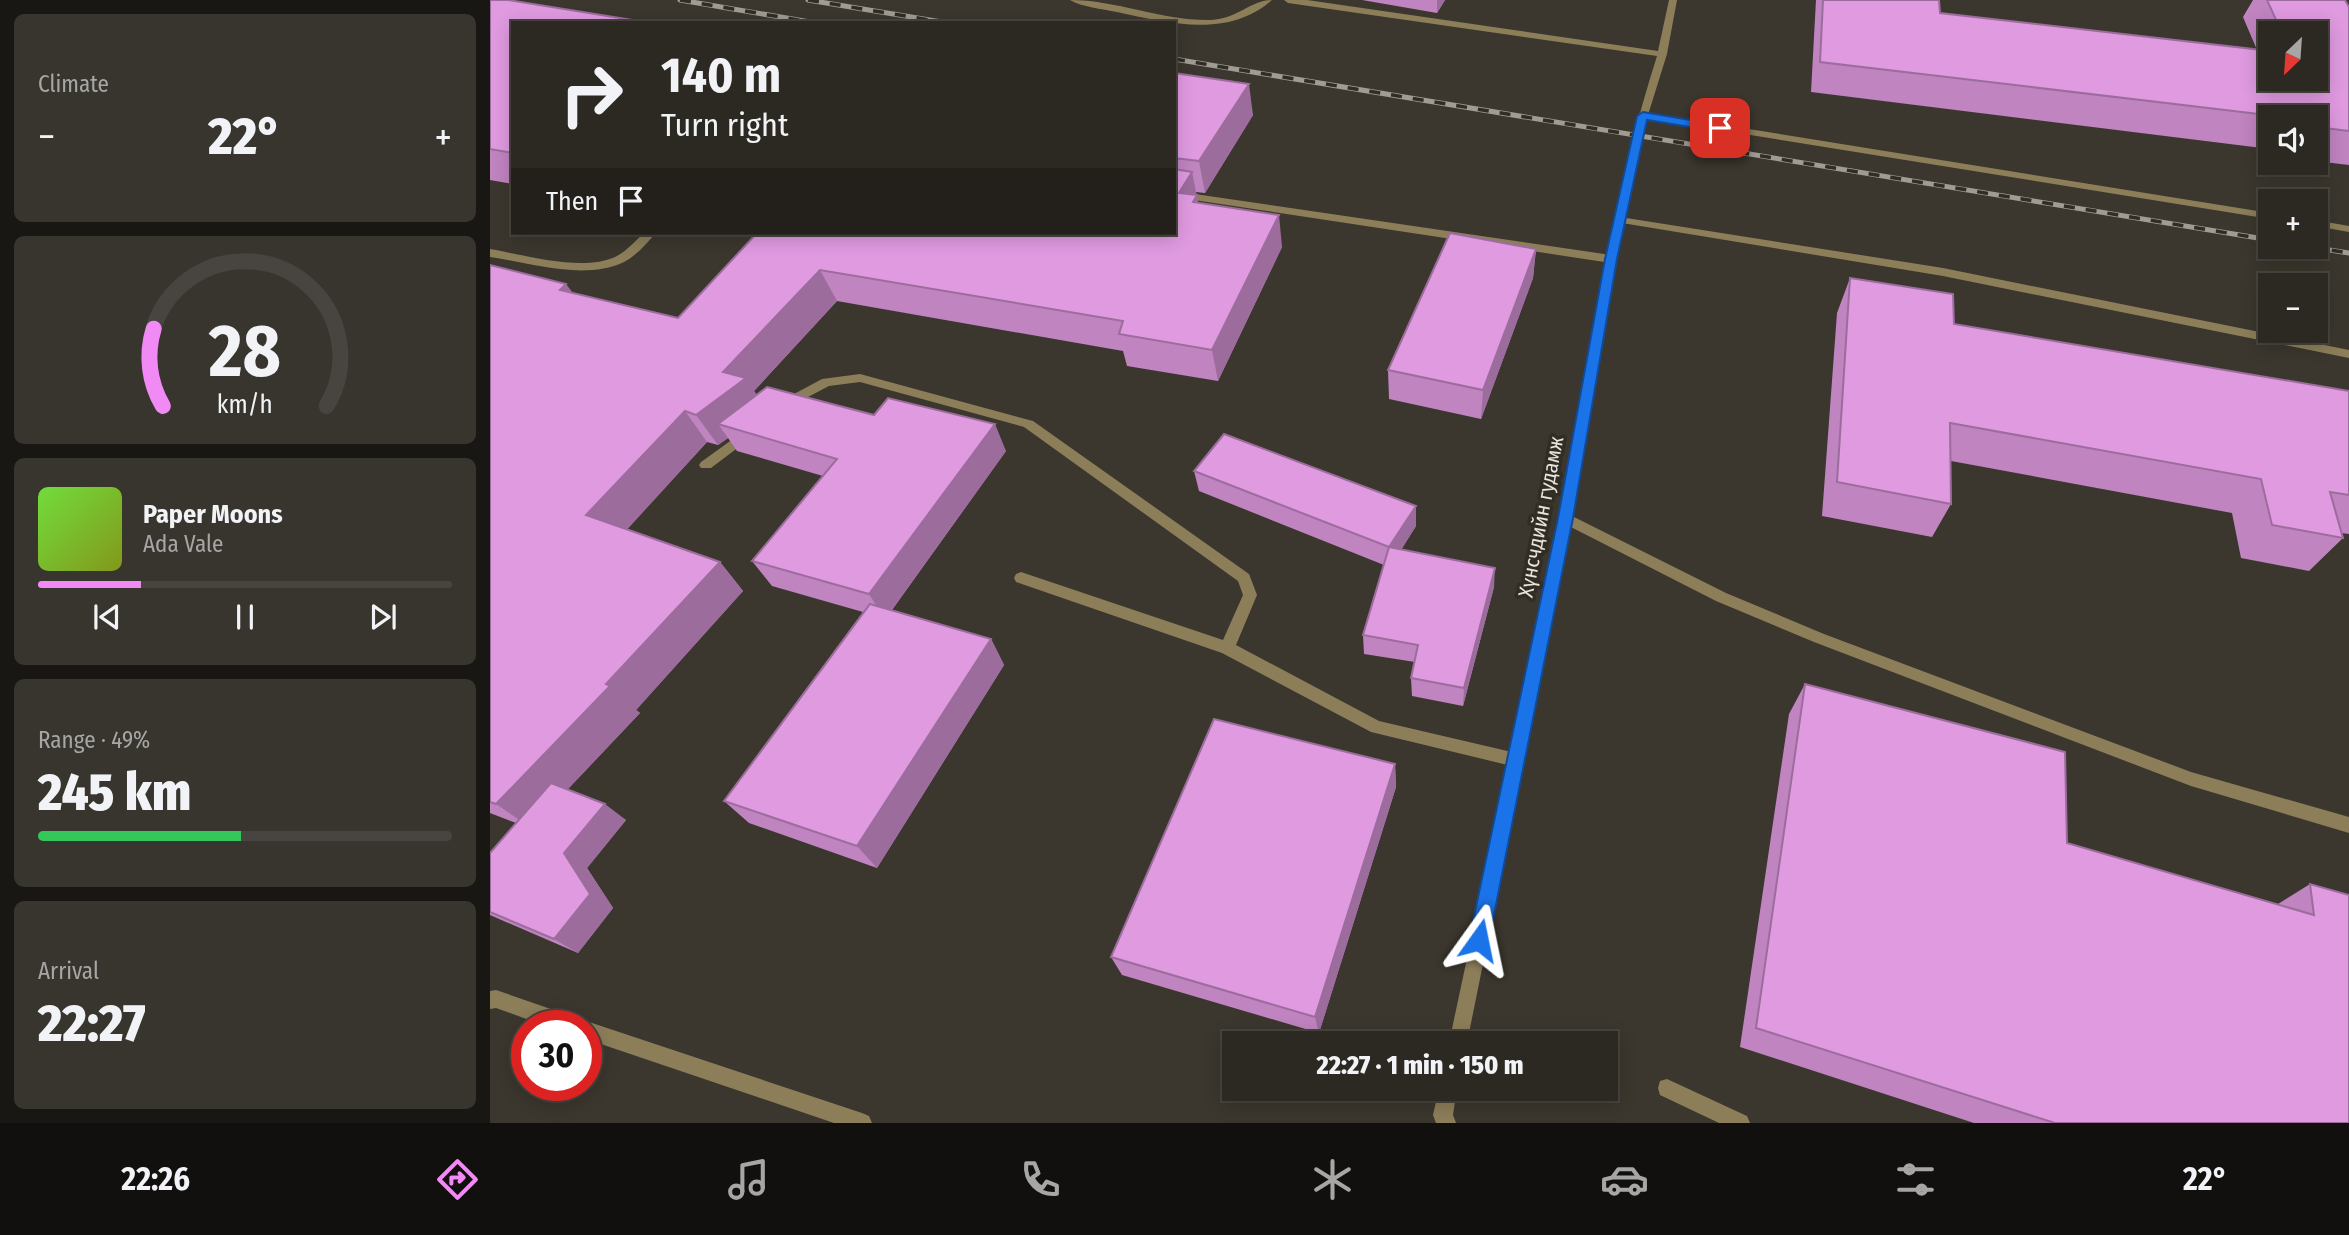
<!DOCTYPE html>
<meta charset="utf-8">
<style>
body{margin:0;font-family:"Fira Sans Condensed",sans-serif;background:#38352f;color:#f1f3f6;height:100vh;display:flex;flex-direction:column;font-size:26px;white-space:nowrap}
*{box-sizing:border-box;margin:0}
p{font-size:23px;color:#a6a6a5}
.icon{flex:none;width:38px;height:38px;fill:none;stroke:currentColor;stroke-width:2;stroke-linecap:round;stroke-linejoin:round}
.map{position:relative;flex:1;overflow:hidden}
.drawer{display:flex;flex-direction:column;gap:14px;padding:14px;background:#181713;width:490px}
.drawer>*{flex:none}
.banner{position:absolute;left:21px;top:21px;width:665px;height:214px;border-radius:0px;box-shadow:0 4px 18px #0003,0 0 0 2px #484540;background:#2c2922;color:#f1f3f6;overflow:hidden}
.needle{width:46px;rotate:205deg}
.tools{position:absolute;left:1768px;top:21px;display:grid;gap:14px}
.tools a{display:grid;place-items:center;width:70px;height:70px;border-radius:0px;background:#2c2922;box-shadow:0 4px 18px #0003,0 0 0 2px #484540;font-size:35px}
.speed{position:absolute;left:21px;top:1010px;display:flex;gap:14px;font-size:35px;font-weight:700;text-align:center}
.speed>*{display:grid;place-content:center;width:91px;height:91px;border-radius:50%;background:#2c2922;box-shadow:0 4px 18px #0003,0 0 0 2px #484540;line-height:1}
.speed .limit{border:10px solid #d22;background:#fff;color:#111}
.pin{position:absolute;display:grid;place-items:center;width:60px;height:60px;color:#fff;margin:-30px;border-radius:14px;box-shadow:0 4px 10px #0006}
.me{position:absolute;width:77px;margin:-38px;rotate:12deg;stroke-linejoin:round;filter:drop-shadow(0 0 5px #0008)}
.turn{display:flex;align-items:center;gap:24px;height:147px;padding:0 35px;font-size:32px}
.turn .icon{width:91px;height:91px;stroke-width:2.5}
.turn b{display:block;font-size:49px;line-height:60px}
.then{display:flex;align-items:center;height:66px;padding:0 35px;background:#0003;gap:14px;font-size:26px}
.big{font-size:52px;font-weight:800;line-height:1.1}
.drawer .card{flex:1;display:flex;flex-direction:column;justify-content:center;gap:10px;min-width:0;padding:0 24px;border-radius:10px;background:#38352f}
.drawer .dial{align-items:center;gap:0}
.dial svg{height:182px;overflow:visible;fill:none;stroke:#484540;stroke-width:7;stroke-linecap:round;text-anchor:middle}
.dial text{fill:#f1f3f6;stroke:none}
.song{display:flex;align-items:center;gap:21px}
.cover{width:84px;height:84px;border-radius:10px;background:linear-gradient(135deg,hsl(100 70% 55%),hsl(70 70% 35%))}
.played{height:7px;border-radius:4px;background:linear-gradient(90deg,#f18af4 25%,#484540 25%)}
.keys{display:flex;justify-content:space-around;direction:ltr}
.heat{display:flex;justify-content:space-between;align-items:center;font-size:38px;direction:ltr}
.charge{height:10px;border-radius:5px;background:linear-gradient(90deg,#34c759 49%,#484540 0)}
.trip{position:absolute;left:732px;top:1031px;width:396px;height:70px;border-radius:0px;background:#2c2922;box-shadow:0 4px 18px #0003,0 0 0 2px #484540;font-weight:800;line-height:70px;text-align:center}
.tabs{display:flex;height:112px;justify-content:space-around;align-items:center;background:#12100e;color:#a6a6a5}
.tabs .icon{width:49px;height:49px}
.tabs .active{color:#f18af4}
.tabs b{font-size:32px;color:#f1f3f6}
main{display:flex;flex:1;min-height:0}
.map>svg:first-child{display:block}
</style>
<main>
<section class="drawer">
<div class="card"><p>Climate</p>
<div class="heat"><a>−</a><b class="big">22°</b><a>+</a></div>
</div>
<div class="card dial"><svg viewBox="0 0 100 80">
<path d="M14 69A42 42 0 1 1 86 69"/>
<path d="M14 69A42 42 0 0 1 10 35" stroke="#f18af4"/>
<text x="50" y="56" font-size="32" font-weight="700">28</text>
<text x="50" y="72" font-size="11">km/h</text>
</svg></div>
<div class="card">
<div class="song"><i class="cover"></i><div><b>Paper Moons</b><p>Ada Vale</p></div></div>
<div class="played"></div>
<div class="keys"><svg class="icon" aria-label="previous" viewBox="0 0 24 24"><path d="M18 5L8 12l10 7zM5 5v14"/></svg><svg class="icon" aria-label="pause" viewBox="0 0 24 24"><path d="M8 5v14M16 5v14"/></svg><svg class="icon" aria-label="next" viewBox="0 0 24 24"><path d="M6 5l10 7-10 7zM19 5v14"/></svg></div>
</div>
<div class="card"><p>Range · 49%</p><b class="big">245 km</b><div class="charge"></div></div>
<div class="card"><p>Arrival</p><b class="big">22:27</b></div>
</section>
<div class="map">
<svg width="1859" height="1123" viewBox="0 0 1859 1123">
<rect width="100%" height="100%" fill="#3b372e"/>
<g fill="none" stroke-linecap="round" stroke-linejoin="round">
<g fill="#8c7e59" fill-rule="evenodd">
<path d="M 580,0 C 627,0 673,21 721,20 C 747,19 761,0 782,0 C 738,39 678,23 627,12 C 612,9 592,7 580,0 Z"/>
<path d="M 1153,112 L 1780,213 L 1780,219 L 1149,117 L 1149,113 Z"/>
<path d="M 684,191 L 1121,255 L 1127,259 L 1121,263 L 684,197 Z"/>
<path d="M 1130,217 L 1453,268 L 1859,350 L 1859,358 L 1453,276 L 1126,222 L 1126,218 Z"/>
<path d="M 1825,220 L 1859,226 L 1859,232 L 1825,226 Z"/>
<path d="M 154,233 L 166,233 C 157,243 146,256 134,262 C 94,281 41,263 0,257 L 0,249 C 35,255 92,272 125,257 C 136,252 145,241 154,233 Z"/>
<path d="M 370,374 L 543,421 L 759,574 L 767,595 L 746,645 L 889,721 L 1026,753 L 1032,755 L 1034,760 L 1032,765 L 1026,767 L 881,732 L 732,653 L 526,582 L 524,578 L 526,574 L 531,572 L 733,640 L 753,595 L 748,581 L 534,427 L 370,382 L 339,386 L 295,409 L 289,404 L 291,401 L 332,379 Z"/>
<path d="M 257,429 L 262,431 L 263,434 L 262,437 L 221,468 L 211,468 L 209,465 L 211,462 Z"/>
<path d="M 1076,513 L 1236,593 L 1334,634 L 1701,772 L 1859,817 L 1859,833 L 1701,786 L 1324,642 L 1226,601 L 1071,522 L 1069,518 Z"/>
<path d="M 6,990 L 84,1017 L 92,1023 L 96,1021 L 372,1113 L 379,1116 L 382,1123 L 344,1123 L 96,1039 L 96,1026 L 56,1026 L 6,1008 L 0,1009 L 0,991 Z"/>
<path d="M 1177,1079 L 1257,1116 L 1260,1123 L 1229,1123 L 1170,1095 L 1168,1088 L 1170,1081 Z"/>
</g>
<g fill="#8c7e59" fill-rule="evenodd">
<path d="M 794,0 L 817,0 L 1168,51 L 1179,0 L 1187,0 L 1177,54 L 1158,115 L 1129,250 L 1083,518 L 977,1043 L 959,1043 C 996,867 1036,692 1070,516 C 1099,362 1119,206 1167,56 L 798,3 Z"/>
<path d="M 949,1088 L 967,1088 L 963,1115 L 966,1123 L 946,1123 L 943,1115 Z"/>
</g>
<g stroke="#9f9c95" stroke-width="5">
<g id="rail">
<path d="M 190,0 L 326,23"/>
<path d="M 318,0 L 458,23"/>
<path d="M 684,59 L 1780,240"/>
<path d="M 1820,247 L 1859,253"/>
</g>
</g>
<use href="#rail" stroke="#312d24" stroke-width="3.5" stroke-dasharray="11" stroke-linecap="butt"/>
</g>
<g fill="#c084c1" fill-rule="evenodd">
<path d="M 0,0 L 23,23 L 23,184 L 0,180 Z"/>
<path d="M 872,0 L 955,0 L 947,13 Z"/>
<path d="M 1326,0 L 1449,0 L 1450,13 L 1767,50 L 1753,17 L 1763,0 L 1855,0 L 1859,7 L 1859,165 L 1825,161 L 1825,117 L 1780,117 L 1780,149 L 1321,92 ZM 1780,33 L 1825,33 L 1780,79 Z"/>
<path d="M 684,73 L 763,115 L 715,193 L 706,192 L 708,203 L 792,247 L 728,381 L 637,366 L 633,351 L 347,301 L 264,391 L 267,395 L 516,451 L 402,610 L 501,639 L 514,665 L 387,868 L 259,823 L 234,801 L 373,612 L 282,586 L 262,561 L 333,476 L 247,451 L 238,438 L 228,445 L 217,442 L 137,529 L 230,562 L 253,591 L 146,710 L 150,713 L 78,789 L 136,820 L 97,868 L 123,908 L 88,953 L 0,915 L 0,853 L 26,823 L 0,813 L 0,265 L 83,293 L 188,318 L 267,233 L 684,233 Z"/>
<path d="M 1046,249 L 1043,278 L 991,419 L 899,399 L 898,370 Z"/>
<path d="M 1360,278 L 1464,324 L 1859,391 L 1859,534 L 1851,533 L 1853,538 L 1819,571 L 1751,558 L 1742,513 L 1461,461 L 1461,504 L 1442,537 L 1332,516 L 1347,313 Z"/>
<path d="M 704,471 L 926,506 L 926,526 L 911,550 L 1004,587 L 973,706 L 922,696 L 921,678 L 925,662 L 874,654 L 873,635 L 894,565 L 709,491 Z"/>
<path d="M 1315,684 L 1577,843 L 1788,904 L 1820,884 L 1859,1123 L 1484,1123 L 1250,1047 L 1299,714 Z"/>
<path d="M 905,764 L 906,787 L 829,1033 L 632,975 L 621,957 Z"/>
</g>
<g fill="#9c6c9d">
<path d="M 947,0 L 955,0 L 947,13 Z"/>
<path d="M 759,84 L 763,115 L 715,193 L 709,161 Z"/>
<path d="M 702,172 L 713,227 L 689,193 Z"/>
<path d="M 789,215 L 792,247 L 728,381 L 722,350 Z"/>
<path d="M 1046,249 L 1043,278 L 991,419 L 993,390 Z"/>
<path d="M 330,270 L 347,301 L 264,391 L 276,409 L 228,424 L 238,438 L 228,445 L 206,415 L 233,372 Z"/>
<path d="M 76,284 L 100,315 L 70,290 Z"/>
<path d="M 195,411 L 217,442 L 123,545 L 96,515 Z"/>
<path d="M 505,424 L 516,451 L 395,619 L 379,594 Z"/>
<path d="M 926,506 L 926,526 L 900,567 L 899,547 Z"/>
<path d="M 230,562 L 253,591 L 146,710 L 150,713 L 41,828 L 6,804 Z"/>
<path d="M 1005,568 L 1004,587 L 973,706 L 974,688 Z"/>
<path d="M 501,639 L 514,665 L 387,868 L 367,846 Z"/>
<path d="M 905,764 L 906,787 L 829,1033 L 825,1017 Z"/>
<path d="M 115,804 L 136,820 L 97,868 L 123,908 L 88,953 L 64,939 L 74,853 Z"/>
</g>
<g fill="#df9ae0" stroke="#9c6c9d" stroke-width="2">
<path d="M 0,0 L 18,0 L 161,23 L 23,23 L 23,153 L 0,149 Z"/>
<path d="M 1333,0 L 1449,0 L 1450,13 L 1780,51 L 1780,79 L 1825,79 L 1825,33 L 1792,33 L 1777,0 L 1855,0 L 1859,7 L 1859,131 L 1835,128 L 1833,122 L 1825,121 L 1825,117 L 1794,117 L 1330,62 Z"/>
<path d="M 684,73 L 759,84 L 709,161 L 684,158 Z"/>
<path d="M 684,169 L 702,172 L 689,193 L 707,195 L 703,202 L 789,215 L 722,350 L 629,334 L 633,321 L 330,270 L 233,372 L 256,378 L 206,415 L 195,411 L 96,515 L 230,562 L 116,684 L 120,686 L 6,804 L 0,802 L 0,265 L 76,284 L 70,290 L 188,318 L 267,233 L 684,233 Z"/>
<path d="M 960,233 L 1046,249 L 993,390 L 898,370 Z"/>
<path d="M 1360,278 L 1463,294 L 1464,324 L 1859,391 L 1859,495 L 1840,492 L 1853,538 L 1782,525 L 1771,479 L 1460,423 L 1461,504 L 1347,482 Z"/>
<path d="M 277,387 L 384,415 L 398,398 L 505,424 L 379,594 L 262,561 L 347,459 L 228,424 Z"/>
<path d="M 734,434 L 926,506 L 899,547 L 704,471 Z"/>
<path d="M 899,547 L 1005,568 L 974,688 L 921,678 L 928,645 L 873,635 Z"/>
<path d="M 380,604 L 501,639 L 367,846 L 234,801 Z"/>
<path d="M 1315,684 L 1575,752 L 1577,843 L 1824,915 L 1820,884 L 1859,895 L 1859,1123 L 1565,1123 L 1266,1028 Z"/>
<path d="M 724,719 L 905,764 L 825,1017 L 621,957 Z"/>
<path d="M 61,783 L 115,804 L 74,853 L 100,894 L 64,939 L 0,912 L 0,853 Z"/>
</g>
<path fill="#1a73e8" stroke="#114b97" stroke-width="2" d="M 1153,112 L 1230,125 L 1236,128 L 1230,132 L 1157,120 L 1127,259 L 1083,518 L 999,940 L 996,947 L 989,950 L 982,947 L 979,940 L 1068,518 L 1115,259 L 1147,116 Z"/>
<g text-anchor="middle" dominant-baseline="central" stroke-width="7" stroke-linejoin="round" paint-order="stroke">
<g font-size="21" fill="#e7e4de" stroke="#312d24">
<text transform="translate(1051 517) rotate(-79)">Хүнсчдийн гудамж</text>
</g>
</g>
</svg>
<div class="tools">
<a><svg class="needle" viewBox="-14 -14 28 28"><path d="M0-13l5 13h-10z" fill="#e53935"/><path d="M0 13l5-13h-10z" fill="#a6a6a5"/></svg></a>
<a><svg class="icon" aria-label="sound" viewBox="0 0 24 24"><path d="M4 9h4l5-4v14l-5-4H4zM17 9q2 3 0 6"/></svg></a>
<a>+</a>
<a>−</a>
</div>
<div class="speed"><div class="limit">30</div></div>
<div class="pin" style="left:1230px;top:128px;background:#d93025"><svg class="icon" aria-label="arrive" viewBox="0 0 24 24"><path d="M6 21V4h12l-3 4 3 4H6"/></svg></div>
<svg class="me" style="left:989px;top:940px" viewBox="-20 -20 40 40"><path d="M0-17L14 15 0 8-14 15z" fill="#1a73e8" stroke="#fff" stroke-width="4"/></svg>
<div class="trip">22:27 · 1 min · 150 m</div>
<div class="banner">
<div class="turn"><svg class="icon" aria-label="right" viewBox="0 0 24 24"><path d="M7 20v-9h11M14 6l5 5-5 5"/></svg><div><b>140 m</b>Turn right</div></div>
<div class="then">Then<svg class="icon" aria-label="arrive" viewBox="0 0 24 24"><path d="M6 21V4h12l-3 4 3 4H6"/></svg></div>
</div>
</div>
</main>
<nav class="tabs">
<b>22:26</b>
<svg class="icon active" aria-label="directions" viewBox="0 0 24 24"><path d="M12 3l9 9-9 9-9-9zM9 14v-3h6M13 9l2 2-2 2"/></svg>
<svg class="icon" aria-label="music" viewBox="0 0 24 24"><path d="M9 18V5l10-2v13"/><circle cx="6" cy="18" r="3"/><circle cx="16" cy="16" r="3"/></svg>
<svg class="icon" aria-label="phone" viewBox="0 0 24 24"><path d="M5 4h4l2 5-3 2q2 4 5 5l2-3 5 2v4C11 20 4 13 5 4z"/></svg>
<svg class="icon" aria-label="climate" viewBox="0 0 24 24"><path d="M12 3v18M4 7l16 10M4 17L20 7"/></svg>
<svg class="icon" aria-label="car" viewBox="0 0 24 24"><path d="M5 17H2v-5l4-1 3-4h7l3 4 3 1v5h-3M9 17h6M6 11h13"/><circle cx="7" cy="17" r="2"/><circle cx="17" cy="17" r="2"/></svg>
<svg class="icon" aria-label="filters" viewBox="0 0 24 24"><path d="M4 7h16M4 17h16"/><circle cx="9" cy="7" r="2"/><circle cx="15" cy="17" r="2"/></svg>
<b>22°</b>
</nav>
